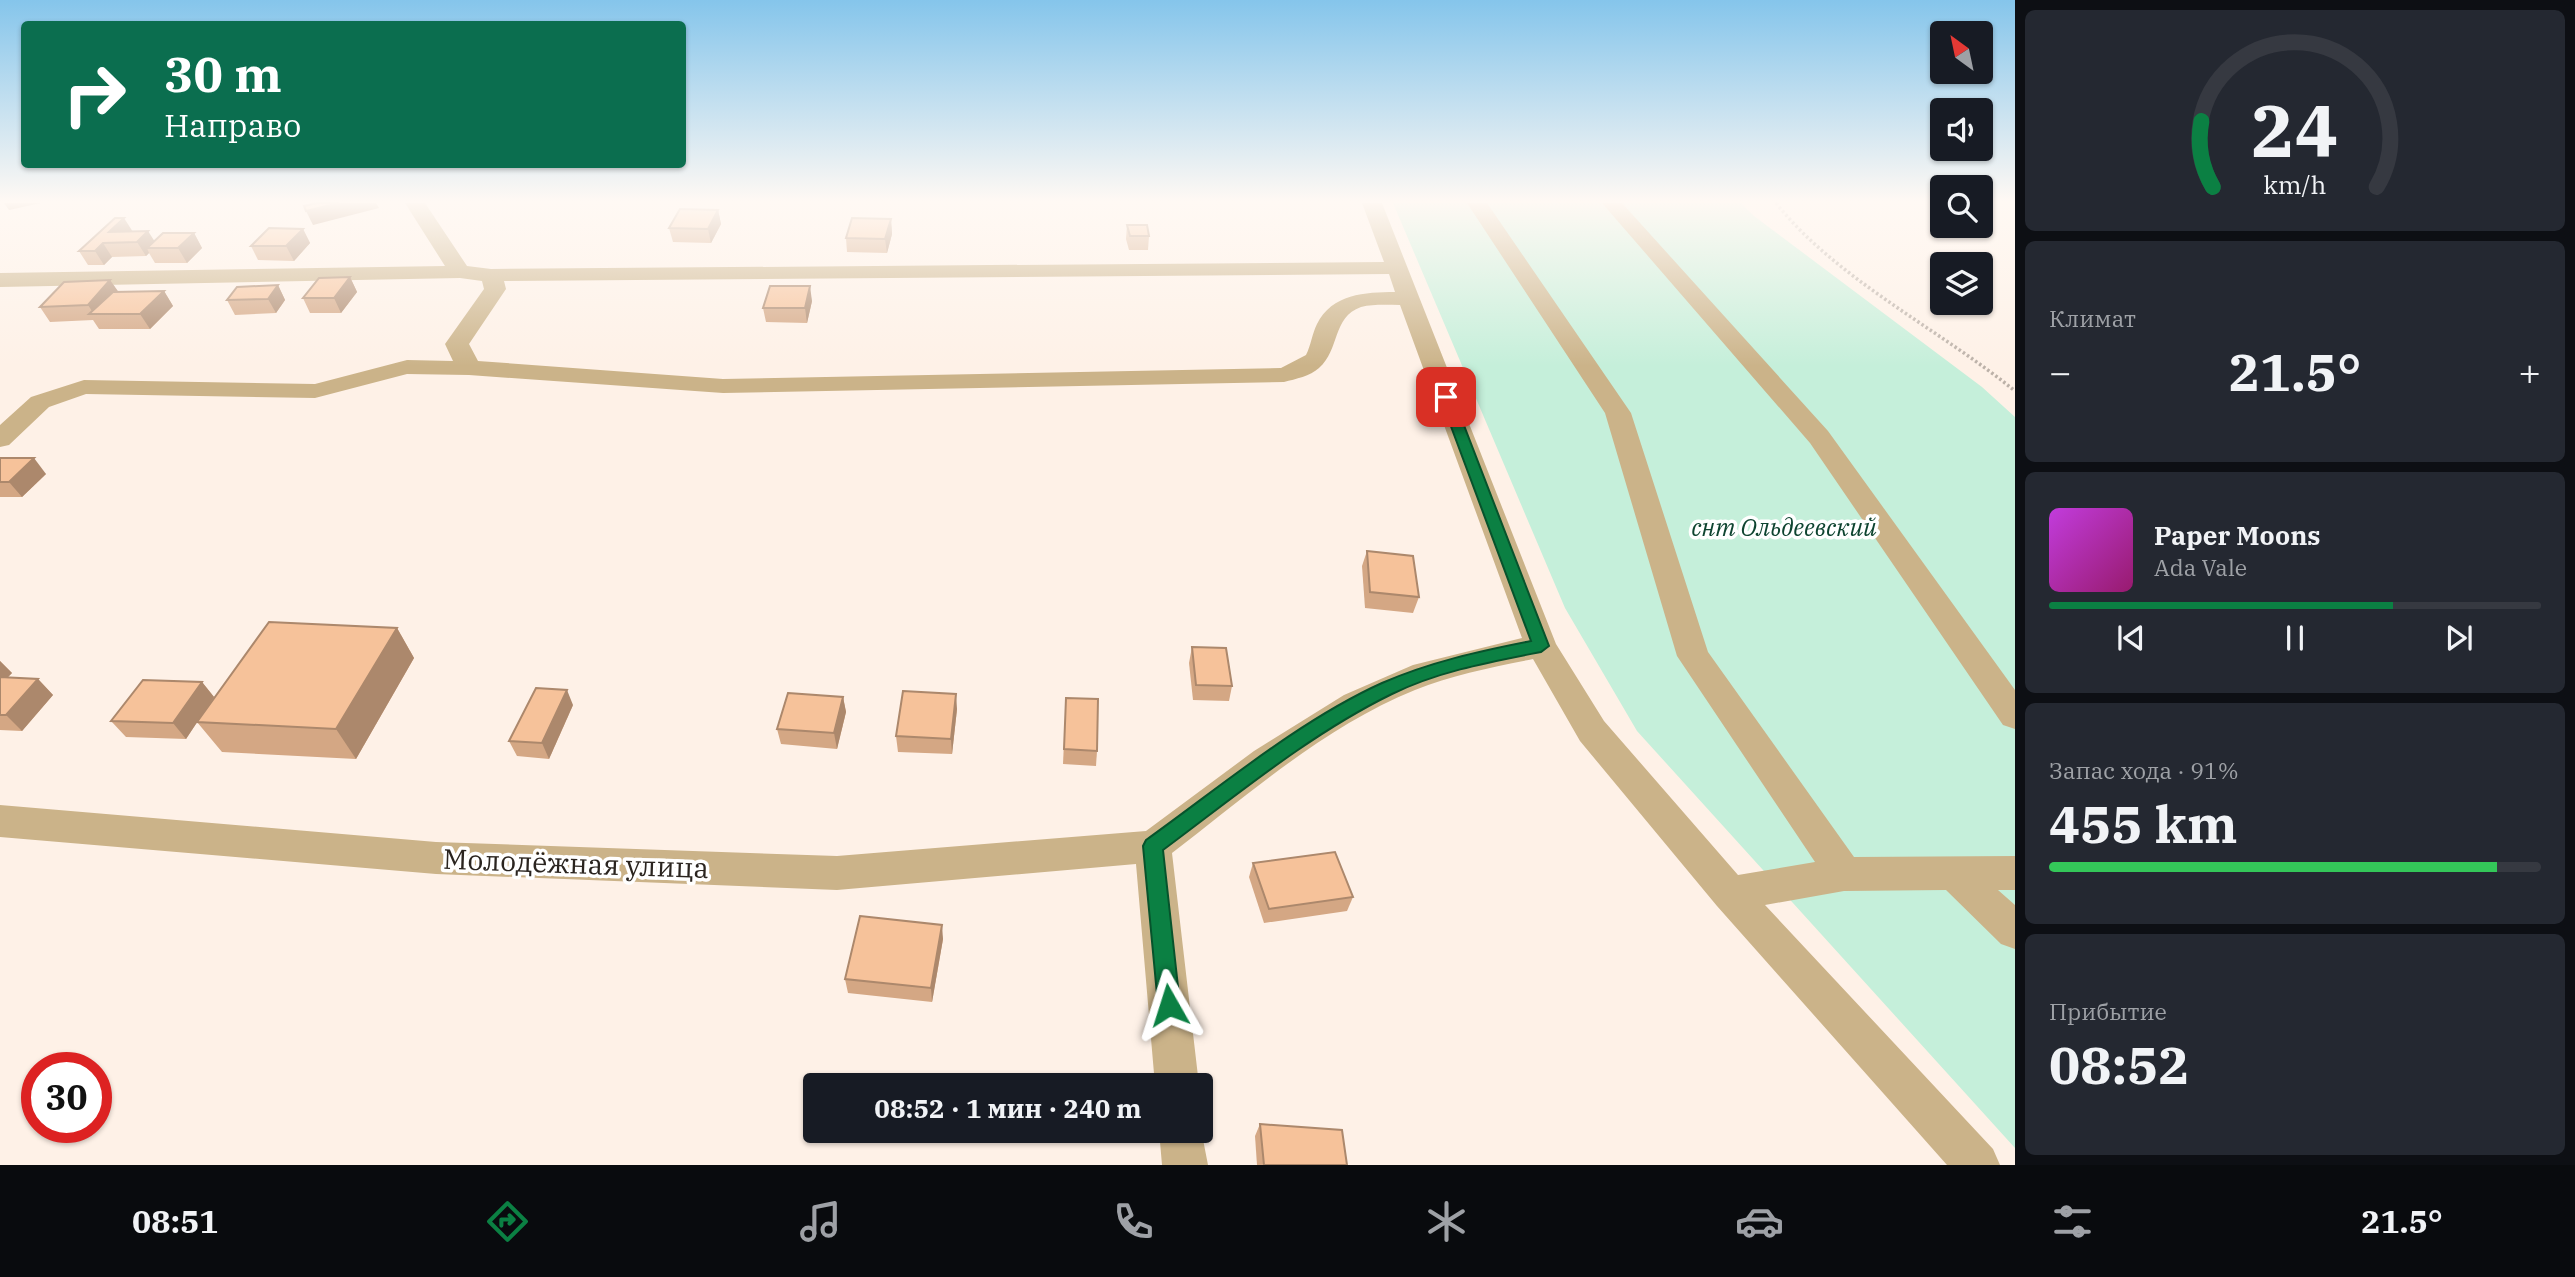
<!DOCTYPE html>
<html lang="ru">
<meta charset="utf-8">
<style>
body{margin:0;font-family:"IBM Plex Serif",serif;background:#242831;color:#f1f3f6;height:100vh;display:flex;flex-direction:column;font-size:26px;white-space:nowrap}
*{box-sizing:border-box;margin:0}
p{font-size:23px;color:#9ea1a6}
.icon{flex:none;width:38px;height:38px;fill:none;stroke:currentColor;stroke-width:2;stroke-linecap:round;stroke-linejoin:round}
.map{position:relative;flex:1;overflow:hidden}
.details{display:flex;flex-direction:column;gap:10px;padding:10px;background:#0d0f14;width:560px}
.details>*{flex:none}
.top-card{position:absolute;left:21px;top:21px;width:665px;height:147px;border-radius:7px;box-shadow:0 2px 5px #0004;background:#0b6e4f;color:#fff;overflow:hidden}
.needle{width:46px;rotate:327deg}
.buttons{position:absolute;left:1930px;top:21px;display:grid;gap:14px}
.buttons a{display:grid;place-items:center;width:63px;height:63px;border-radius:7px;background:#171b24;box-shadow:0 2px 5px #0004;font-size:35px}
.speed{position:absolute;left:21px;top:1052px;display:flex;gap:14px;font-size:35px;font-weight:700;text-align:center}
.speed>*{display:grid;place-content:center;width:91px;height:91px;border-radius:50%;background:#171b24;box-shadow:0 2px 5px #0004;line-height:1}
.speed .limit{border:10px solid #d22;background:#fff;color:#111}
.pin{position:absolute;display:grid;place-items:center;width:60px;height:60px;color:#fff;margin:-30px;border-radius:14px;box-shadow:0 4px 10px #0006}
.me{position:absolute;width:77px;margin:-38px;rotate:354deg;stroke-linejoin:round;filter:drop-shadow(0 0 5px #0008)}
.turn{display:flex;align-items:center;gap:24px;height:147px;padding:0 28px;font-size:32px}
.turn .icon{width:91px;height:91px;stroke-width:2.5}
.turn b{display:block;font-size:49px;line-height:60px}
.big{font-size:52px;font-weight:700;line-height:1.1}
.details .tile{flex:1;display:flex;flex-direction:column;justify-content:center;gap:10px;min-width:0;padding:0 24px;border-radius:10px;background:#242831}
.details .dial{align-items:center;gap:0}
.dial svg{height:182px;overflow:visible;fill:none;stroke:#363941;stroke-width:7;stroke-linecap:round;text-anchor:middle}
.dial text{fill:#f1f3f6;stroke:none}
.song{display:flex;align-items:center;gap:21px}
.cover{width:84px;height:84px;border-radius:10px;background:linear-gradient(135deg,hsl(290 70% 55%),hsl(320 70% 35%))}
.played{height:7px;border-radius:4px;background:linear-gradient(90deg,#0b8043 70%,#363941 70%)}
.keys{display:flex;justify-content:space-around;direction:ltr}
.heat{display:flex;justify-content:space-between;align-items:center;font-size:38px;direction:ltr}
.charge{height:10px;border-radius:5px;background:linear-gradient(90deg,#34c759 91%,#363941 0)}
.trip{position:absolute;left:803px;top:1073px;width:410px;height:70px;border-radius:7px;background:#171b24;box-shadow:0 2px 5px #0004;font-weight:700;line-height:70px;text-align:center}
.tab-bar{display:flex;height:112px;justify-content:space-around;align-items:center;background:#090b0e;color:#9ea1a6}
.tab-bar .icon{width:49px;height:49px}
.tab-bar .active{color:#0b8043}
.tab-bar b{font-size:32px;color:#f1f3f6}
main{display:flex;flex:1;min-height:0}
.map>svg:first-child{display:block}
</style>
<main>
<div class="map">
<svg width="2015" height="1165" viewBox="0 0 2015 1165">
<rect width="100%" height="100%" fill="#fef1e7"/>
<path fill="#c5efda" d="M 1393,203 L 1741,203 L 1754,216 L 1982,387 L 2015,417 L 2015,1148 L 1637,731 L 1565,608 Z"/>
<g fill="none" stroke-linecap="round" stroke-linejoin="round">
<path stroke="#bcb1a8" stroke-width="3.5" stroke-dasharray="2.5 2.5" stroke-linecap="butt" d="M 1776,203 C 1836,279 1939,329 2015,391"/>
<g fill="#cbb389" fill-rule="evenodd">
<path d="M 405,203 L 425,203 L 467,266 L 491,269 L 1384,262 L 1362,203 L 1382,203 L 1556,644 L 1604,721 L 1738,875 L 1815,862 L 1677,656 L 1605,413 L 1467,203 L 1487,203 L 1631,413 L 1708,652 L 1854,857 L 2015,856 L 2015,890 L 1998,890 L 2015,905 L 2015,949 L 2001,944 L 1946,890 L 1844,891 L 1765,905 L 1993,1149 L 2000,1165 L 1947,1165 L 1717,906 L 1580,741 L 1533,659 C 1493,667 1452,675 1415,690 C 1324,727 1249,794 1172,853 L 1199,1085 L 1155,1085 L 1136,864 L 837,890 L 436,874 L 0,837 L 0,805 L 436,842 L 837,856 L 1146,831 L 1254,751 L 1344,695 L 1413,665 L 1522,638 L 1400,305 C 1387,305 1373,304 1361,307 C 1332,317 1340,350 1319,368 C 1310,376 1296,379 1284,382 L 723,393 L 469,375 L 407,374 L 315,398 L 86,394 L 49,407 L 9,445 L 0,447 L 0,425 L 31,397 L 84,380 L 315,384 L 407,360 L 453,361 L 445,344 L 484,289 L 482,281 L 460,278 L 0,287 L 0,273 L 445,266 ZM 1389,274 L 1395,292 C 1365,292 1332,294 1317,324 C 1312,334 1311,345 1306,355 L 1281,368 L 723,379 L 478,361 L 469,344 L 506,289 L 504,281 Z"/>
<path d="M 1602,203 L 1622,203 L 1828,431 L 2015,690 L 2015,729 L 2003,725 L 1810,443 Z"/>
<path d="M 1200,1124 L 1208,1165 L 1162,1165 L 1159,1130 L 1200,1130 Z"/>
</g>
</g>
<g fill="#d4a784">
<path d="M 718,210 L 721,224 L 711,243 L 673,242 L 669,228 Z"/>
<path d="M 891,219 L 892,234 L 887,253 L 847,252 L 846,238 Z"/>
<path d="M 1127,225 L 1149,236 L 1148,250 L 1129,250 L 1126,239 Z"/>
<path d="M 303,229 L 310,243 L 294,261 L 258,260 L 251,246 Z"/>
<path d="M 132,232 L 154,241 L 194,233 L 202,248 L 187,263 L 155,263 L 149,253 L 146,256 L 112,257 L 104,265 L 88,265 L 79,251 Z"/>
<path d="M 350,277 L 357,292 L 341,313 L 310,313 L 303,298 Z"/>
<path d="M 110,280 L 118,292 L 164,291 L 173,306 L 150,329 L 99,329 L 93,320 L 50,322 L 40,307 Z"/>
<path d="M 278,285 L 285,300 L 276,313 L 235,315 L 227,300 Z"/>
<path d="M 812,301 L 807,323 L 766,322 L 763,308 Z"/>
<path d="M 0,458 L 46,474 L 22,497 L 0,497 Z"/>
<path d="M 1367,551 L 1419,597 L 1413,613 L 1365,608 L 1362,566 Z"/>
<path d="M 397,628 L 414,658 L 356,759 L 222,752 L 197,722 L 186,739 L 126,737 L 111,721 L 202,682 L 214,697 Z"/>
<path d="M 1192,647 L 1232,686 L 1229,701 L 1193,700 L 1189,663 Z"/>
<path d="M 0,661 L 12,673 L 7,678 L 38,679 L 53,695 L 22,731 L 0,730 Z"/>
<path d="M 843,697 L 846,712 L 837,749 L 781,744 L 777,729 Z"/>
<path d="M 1066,698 L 1097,751 L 1096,766 L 1063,764 Z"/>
<path d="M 573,705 L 549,759 L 517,756 L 509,741 Z"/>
<path d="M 957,709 L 952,754 L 898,752 L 896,736 Z"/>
<path d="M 1253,863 L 1353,897 L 1347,911 L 1264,923 L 1249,877 Z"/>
<path d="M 943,939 L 932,1002 L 848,993 L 845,979 Z"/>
<path d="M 1260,1124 L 1347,1165 L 1257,1165 L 1255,1136 Z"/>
</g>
<g fill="#ac886c">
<path d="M 4,203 L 41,203 L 9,210 Z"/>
<path d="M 339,203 L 376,203 L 379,208 L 313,225 L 306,211 Z"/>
<path d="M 718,210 L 721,224 L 711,243 L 708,229 Z"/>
<path d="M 124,218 L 133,232 L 109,232 Z"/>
<path d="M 891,219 L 892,234 L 887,253 L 885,239 Z"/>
<path d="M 303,229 L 310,243 L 294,261 L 286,246 Z"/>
<path d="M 148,231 L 157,245 L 147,248 L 149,253 L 146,256 L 137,242 Z"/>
<path d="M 194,233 L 202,248 L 187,263 L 178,248 Z"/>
<path d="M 103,243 L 112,257 L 104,265 L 95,251 Z"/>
<path d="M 350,277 L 357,292 L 341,313 L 334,298 Z"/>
<path d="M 110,280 L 120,294 L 94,314 L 88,305 Z"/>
<path d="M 278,285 L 285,300 L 276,313 L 268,299 Z"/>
<path d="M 810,286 L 812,301 L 807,323 L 805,308 Z"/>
<path d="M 164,291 L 173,306 L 150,329 L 140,314 Z"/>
<path d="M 34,458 L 46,474 L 22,497 L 9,482 Z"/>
<path d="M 397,628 L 414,658 L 356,759 L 336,729 Z"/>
<path d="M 0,661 L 12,673 L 0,685 Z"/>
<path d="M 38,679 L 53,695 L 22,731 L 6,715 Z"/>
<path d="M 202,682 L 214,697 L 186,739 L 173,723 Z"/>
<path d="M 567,690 L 573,705 L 549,759 L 542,743 Z"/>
<path d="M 956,694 L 957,709 L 952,754 L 951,739 Z"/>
<path d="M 843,697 L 846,712 L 837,749 L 834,733 Z"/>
<path d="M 942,925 L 943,939 L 932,1002 L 931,988 Z"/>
</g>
<g fill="#f6c29a" stroke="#ac886c" stroke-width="2">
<path d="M 317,203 L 339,203 L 306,211 L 304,206 Z"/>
<path d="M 680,209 L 718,210 L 708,229 L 669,228 Z"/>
<path d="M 115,218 L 124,218 L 109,232 L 148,231 L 137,242 L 103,243 L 95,251 L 79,251 Z"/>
<path d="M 852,218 L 891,219 L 885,239 L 846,238 Z"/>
<path d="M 1127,225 L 1147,225 L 1149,236 L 1130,236 Z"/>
<path d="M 269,228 L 303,229 L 286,246 L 251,246 Z"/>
<path d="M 163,233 L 194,233 L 178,248 L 147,248 Z"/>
<path d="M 350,277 L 334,298 L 303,298 L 319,278 Z"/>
<path d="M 110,280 L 88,305 L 40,307 L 64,282 Z"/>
<path d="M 278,285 L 268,299 L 227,300 L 237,287 Z"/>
<path d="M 770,286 L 810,286 L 805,308 L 763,308 Z"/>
<path d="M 164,291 L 140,314 L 89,314 L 113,292 Z"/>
<path d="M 0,458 L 34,458 L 9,482 L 0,482 Z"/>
<path d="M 1367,551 L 1413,556 L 1419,597 L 1370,592 Z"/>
<path d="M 269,622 L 397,628 L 336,729 L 197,722 Z"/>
<path d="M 1192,647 L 1226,648 L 1232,686 L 1196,685 Z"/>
<path d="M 0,677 L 38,679 L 6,715 L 0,715 Z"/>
<path d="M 143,680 L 202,682 L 173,723 L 111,721 Z"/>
<path d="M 536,688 L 567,690 L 542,743 L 509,741 Z"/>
<path d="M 903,691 L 956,694 L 951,739 L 896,736 Z"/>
<path d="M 788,693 L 843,697 L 834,733 L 777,729 Z"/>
<path d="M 1066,698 L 1098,699 L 1097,751 L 1064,749 Z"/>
<path d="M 1335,852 L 1353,897 L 1269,909 L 1253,863 Z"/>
<path d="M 860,916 L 942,925 L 931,988 L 845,979 Z"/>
<path d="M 1260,1124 L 1342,1130 L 1347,1165 L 1264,1165 Z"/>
</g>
<linearGradient id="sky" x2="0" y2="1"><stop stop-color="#85c5eb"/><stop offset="0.55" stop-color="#fff9f4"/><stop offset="1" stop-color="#fff9f4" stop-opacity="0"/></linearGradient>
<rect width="2015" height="366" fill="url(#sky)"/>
<path fill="#0b8043" stroke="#07532c" stroke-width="2" d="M 1446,393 L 1453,397 L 1549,646 L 1541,652 C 1490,662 1439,671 1392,694 C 1310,734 1237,795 1163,850 L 1180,1005 L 1177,1013 L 1169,1016 L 1161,1013 L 1158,1005 L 1143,846 L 1146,840 C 1220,787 1300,720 1382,683 C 1430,662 1480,651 1531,641 L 1440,397 Z"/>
<g text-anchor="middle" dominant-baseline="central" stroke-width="7" stroke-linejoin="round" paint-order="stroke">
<g font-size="24" font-style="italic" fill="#0e4430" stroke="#fff">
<text x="1784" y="527">снт Ольдеевский</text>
</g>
<g font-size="28" fill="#2a241f" stroke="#fff">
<text transform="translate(576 863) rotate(2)">Молодёжная улица</text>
</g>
</g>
</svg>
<div class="buttons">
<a><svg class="needle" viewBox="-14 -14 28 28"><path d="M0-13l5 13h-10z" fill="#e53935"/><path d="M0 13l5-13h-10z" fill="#9ea1a6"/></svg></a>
<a><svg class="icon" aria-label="sound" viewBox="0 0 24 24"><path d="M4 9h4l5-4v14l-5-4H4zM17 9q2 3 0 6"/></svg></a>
<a><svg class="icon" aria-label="search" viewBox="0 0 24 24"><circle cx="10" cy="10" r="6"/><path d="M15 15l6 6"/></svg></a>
<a><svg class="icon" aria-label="layers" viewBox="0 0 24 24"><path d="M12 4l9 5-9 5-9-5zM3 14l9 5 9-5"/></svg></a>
</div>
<div class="speed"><div class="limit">30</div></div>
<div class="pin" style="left:1446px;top:397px;background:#d93025"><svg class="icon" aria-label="arrive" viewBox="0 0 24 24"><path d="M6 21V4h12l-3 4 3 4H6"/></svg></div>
<svg class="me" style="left:1169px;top:1005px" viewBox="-20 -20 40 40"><path d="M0-17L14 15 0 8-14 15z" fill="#0b8043" stroke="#fff" stroke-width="4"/></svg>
<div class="trip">08:52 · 1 мин · 240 m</div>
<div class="top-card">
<div class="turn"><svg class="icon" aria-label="right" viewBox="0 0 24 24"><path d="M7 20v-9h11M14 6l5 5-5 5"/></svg><div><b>30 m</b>Направо</div></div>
</div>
</div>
<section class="details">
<div class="tile dial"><svg viewBox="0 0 100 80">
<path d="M14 69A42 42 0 1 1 86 69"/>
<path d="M14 69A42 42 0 0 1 9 40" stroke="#0b8043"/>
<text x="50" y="56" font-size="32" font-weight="700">24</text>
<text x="50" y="72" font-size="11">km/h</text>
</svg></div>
<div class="tile"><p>Климат</p>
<div class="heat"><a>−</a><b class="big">21.5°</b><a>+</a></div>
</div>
<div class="tile">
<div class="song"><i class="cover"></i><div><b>Paper Moons</b><p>Ada Vale</p></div></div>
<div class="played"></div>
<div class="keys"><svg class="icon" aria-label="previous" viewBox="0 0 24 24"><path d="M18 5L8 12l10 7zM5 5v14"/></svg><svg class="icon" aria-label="pause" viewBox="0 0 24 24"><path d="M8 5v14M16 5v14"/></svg><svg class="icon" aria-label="next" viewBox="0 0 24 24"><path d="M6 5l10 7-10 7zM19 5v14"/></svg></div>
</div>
<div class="tile"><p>Запас хода · 91%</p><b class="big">455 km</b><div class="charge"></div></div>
<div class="tile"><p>Прибытие</p><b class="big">08:52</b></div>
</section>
</main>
<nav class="tab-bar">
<b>08:51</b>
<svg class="icon active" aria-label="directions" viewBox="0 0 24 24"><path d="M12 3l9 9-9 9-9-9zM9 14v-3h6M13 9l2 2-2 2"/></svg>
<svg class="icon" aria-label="music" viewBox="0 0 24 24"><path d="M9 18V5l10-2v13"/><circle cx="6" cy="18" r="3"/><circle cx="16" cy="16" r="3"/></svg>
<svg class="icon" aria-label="phone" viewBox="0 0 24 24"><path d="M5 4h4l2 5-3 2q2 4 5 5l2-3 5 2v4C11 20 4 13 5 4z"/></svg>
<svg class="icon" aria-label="climate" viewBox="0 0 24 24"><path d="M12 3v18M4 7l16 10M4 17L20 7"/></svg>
<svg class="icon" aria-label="car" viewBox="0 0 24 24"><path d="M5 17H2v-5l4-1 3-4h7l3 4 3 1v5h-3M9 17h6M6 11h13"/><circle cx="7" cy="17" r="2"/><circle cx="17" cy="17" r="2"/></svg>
<svg class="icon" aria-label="filters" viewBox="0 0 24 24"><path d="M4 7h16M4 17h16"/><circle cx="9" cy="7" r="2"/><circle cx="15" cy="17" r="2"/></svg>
<b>21.5°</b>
</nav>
